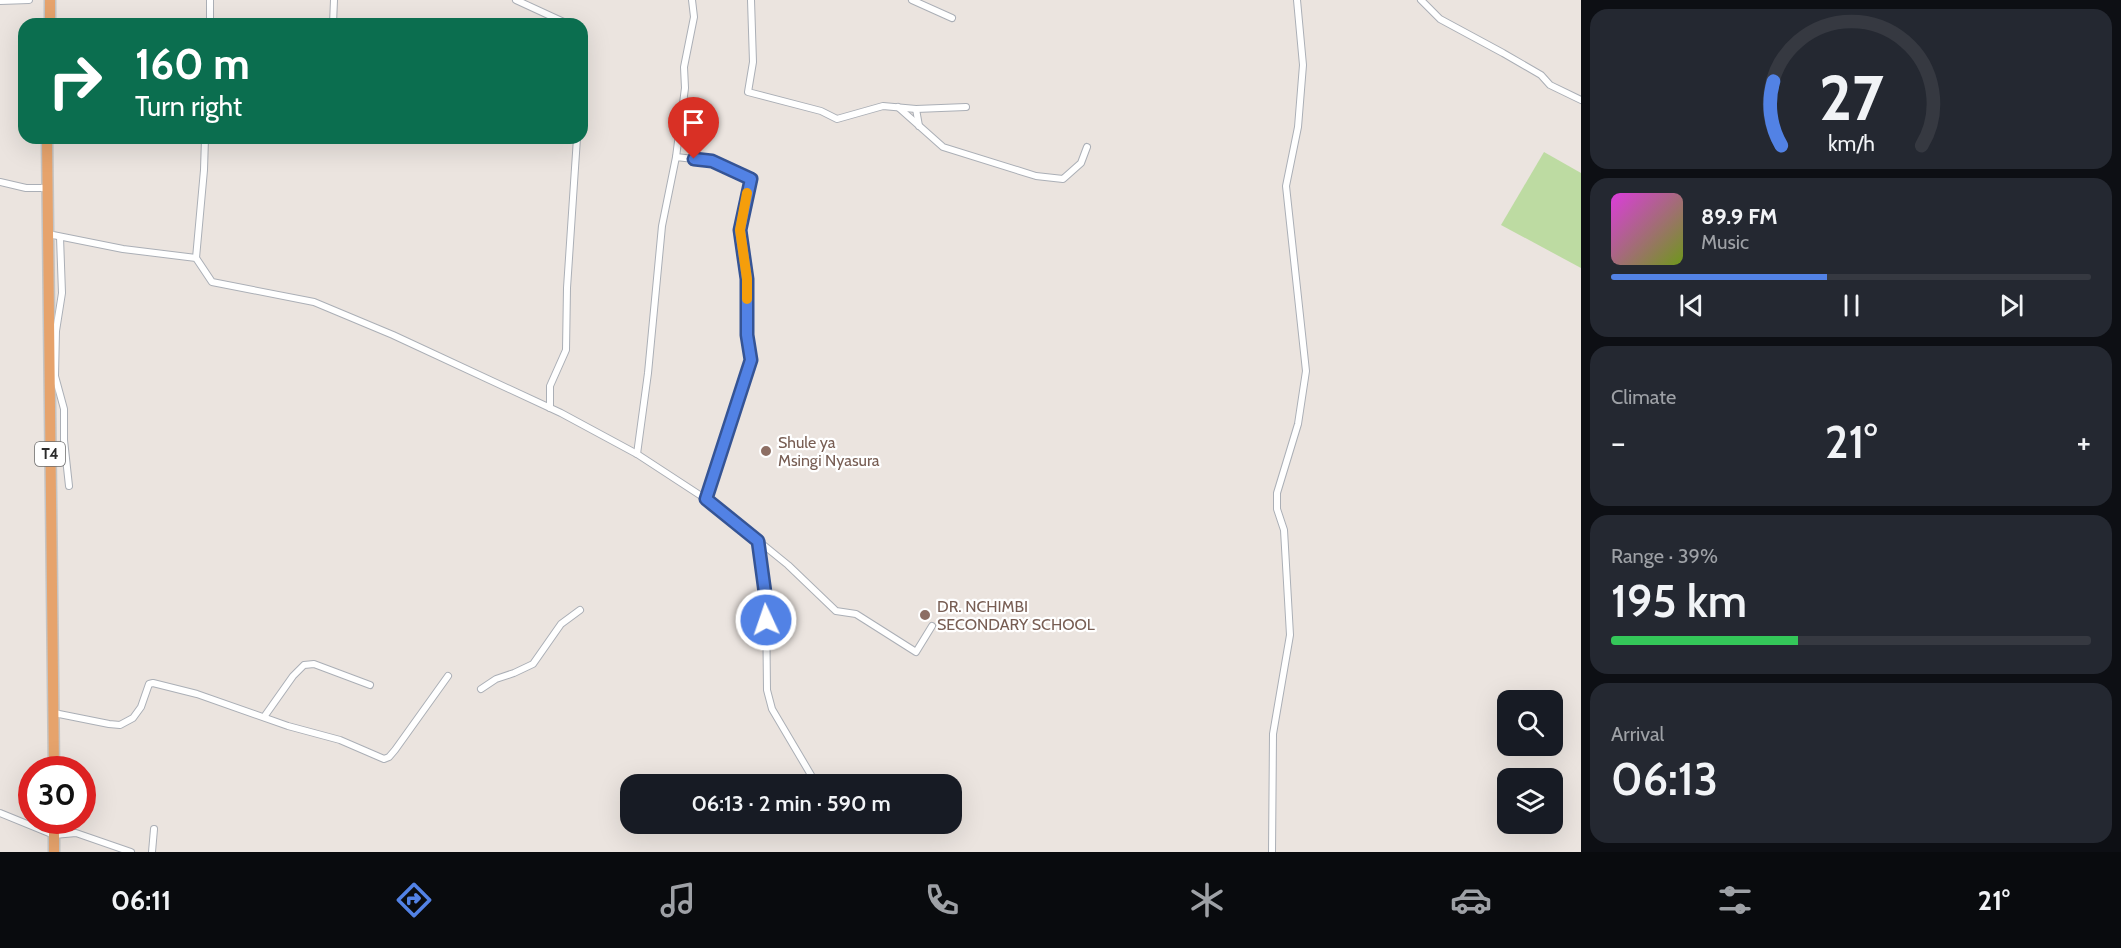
<!DOCTYPE html>
<meta charset="utf-8">
<style>
body{margin:0;font-family:Cabin,sans-serif;background:#242831;color:#f1f3f6;height:100vh;display:flex;flex-direction:column;font-size:22px;white-space:nowrap}
*{box-sizing:border-box;margin:0}
p{font-size:20px;color:#9ea1a6}
.icon{flex:none;width:33px;height:33px;fill:none;stroke:currentColor;stroke-width:2;stroke-linecap:round;stroke-linejoin:round}
.map{position:relative;flex:1;overflow:hidden}
.details{display:flex;flex-direction:column;gap:9px;padding:9px;background:#0d0f14;width:540px}
.details>*{flex:none}
.top-card{position:absolute;left:18px;top:18px;width:570px;height:126px;border-radius:18px;box-shadow:0 6px 24px #0002;background:#0b6e4f;color:#fff;overflow:hidden}
.controls{position:absolute;left:1497px;top:690px;display:grid;gap:12px}
.controls a{display:grid;place-items:center;width:66px;height:66px;border-radius:12px;background:#171b24;box-shadow:0 6px 24px #0002;font-size:30px}
.speed{position:absolute;left:18px;top:756px;display:flex;gap:12px;font-size:30px;font-weight:700;text-align:center}
.speed>*{display:grid;place-content:center;width:78px;height:78px;border-radius:50%;background:#171b24;box-shadow:0 6px 24px #0002;line-height:1}
.speed .limit{border:9px solid #d22;background:#fff;color:#111}
.pin{position:absolute;display:grid;place-items:center;width:51px;height:51px;color:#fff;margin:-62px -26px;border-radius:50% 50% 50% 0;rotate:-45deg;box-shadow:0 0 6px #0007}
.pin .icon{rotate:45deg}
.me{position:absolute;width:66px;margin:-33px;rotate:357deg;stroke-linejoin:round;filter:drop-shadow(0 0 4px #0008)}
.turn{display:flex;align-items:center;gap:21px;height:126px;padding:0 18px;font-size:27px}
.turn .icon{width:78px;height:78px;stroke-width:2.5}
.turn b{display:block;font-size:42px;line-height:51px}
.big{font-size:45px;font-weight:600;line-height:1.1}
.details .card{flex:1;display:flex;flex-direction:column;justify-content:center;gap:9px;min-width:0;padding:0 21px;border-radius:18px;background:#242831}
.details .dial{align-items:center;gap:0}
.dial svg{height:156px;overflow:visible;fill:none;stroke:#363941;stroke-width:7;stroke-linecap:round;text-anchor:middle}
.dial text{fill:#f1f3f6;stroke:none}
.song{display:flex;align-items:center;gap:18px}
.cover{width:72px;height:72px;border-radius:9px;background:linear-gradient(135deg,hsl(300 70% 55%),hsl(80 70% 35%))}
.played{height:6px;border-radius:3px;background:linear-gradient(90deg,#5282e5 45%,#363941 45%)}
.keys{display:flex;justify-content:space-around;direction:ltr}
.heat{display:flex;justify-content:space-between;align-items:center;font-size:33px;direction:ltr}
.charge{height:9px;border-radius:4px;background:linear-gradient(90deg,#34c759 39%,#363941 0)}
.trip{position:absolute;left:620px;top:774px;width:342px;height:60px;border-radius:18px;background:#171b24;box-shadow:0 6px 24px #0002;font-weight:600;line-height:60px;text-align:center}
.tab-bar{display:flex;height:96px;justify-content:space-around;align-items:center;background:#090b0e;color:#9ea1a6}
.tab-bar .icon{width:42px;height:42px}
.tab-bar .on{color:#5282e5}
.tab-bar b{font-size:27px;color:#f1f3f6}
main{display:flex;flex:1;min-height:0}
.map>svg:first-child{display:block}
</style>
<main>
<div class="map">
<svg width="1581" height="852" viewBox="0 0 1581 852">
<rect width="100%" height="100%" fill="#ebe4df"/>
<path fill="#bddba2" d="M 1544,152 L 1581,173 L 1581,268 L 1501,225 Z"/>
<g fill="none" stroke-linecap="round" stroke-linejoin="round">
<g stroke="#abafb6" stroke-width="8">
<g id="minor">
<path d="M 516,0 L 568,24"/>
<path d="M 751,0 L 753,62 L 748,92 L 821,111 L 837,119 L 883,106 L 916,109 L 966,107"/>
<path d="M 912,0 L 952,18"/>
<path d="M 1421,0 L 1440,19 L 1503,53 L 1541,75 L 1550,85 L 1581,100"/>
<path d="M 0,1 L 29,0"/>
<path d="M 210,24 L 210,0"/>
<path d="M 333,24 L 334,0"/>
<path d="M 898,107 L 943,147 L 1036,176 L 1063,179 L 1081,163 L 1087,147"/>
<path d="M 916,109 L 919,126"/>
<path d="M 676,157 L 685,88 L 684,67 L 694,17 L 692,0"/>
<path d="M 0,182 L 26,188 L 47,188"/>
<path d="M 48,234 L 123,249 L 196,258 L 212,282 L 314,302 L 393,335 L 561,413 L 637,454 L 712,503 L 788,565 L 836,611 L 856,614 L 916,652 L 932,626"/>
<path d="M 60,237 L 62,293 L 56,331 L 55,376 L 64,409 L 64,440 L 69,486"/>
<path d="M 196,258 L 204,170 L 205,138"/>
<path d="M 550,408 L 550,386 L 566,350 L 567,288 L 577,138"/>
<path d="M 637,454 L 648,373 L 662,226 L 676,157 L 712,161 L 751,179 L 740,230 L 747,279 L 747,335 L 751,360 L 706,499"/>
<path d="M 758,541 L 766,600 L 767,690 L 772,709 L 811,775 L 813,784"/>
<path d="M 481,689 L 496,679 L 514,673 L 533,664 L 561,624 L 580,610"/>
<path d="M 54,713 L 109,724 L 120,725 L 133,718 L 141,707 L 149,684 L 153,683 L 197,694 L 288,726 L 340,740 L 384,759 L 389,757 L 395,750 L 448,676"/>
<path d="M 264,717 L 293,676 L 304,665 L 314,664 L 370,685"/>
<path d="M 0,813 L 54,835 L 76,833 L 131,852"/>
<path d="M 152,852 L 154,829"/>
<path d="M 1272,852 L 1273,734 L 1290,635 L 1284,530 L 1277,509 L 1277,493 L 1298,424 L 1306,371 L 1286,186 L 1298,127 L 1303,65 L 1297,0"/>
</g>
</g>
<g stroke="#c4c4c4" stroke-width="13">
<g id="trunk">
<path d="M 50,24 L 50,0"/>
<path d="M 47,138 L 54,770"/>
<path d="M 54,820 L 54,852"/>
</g>
</g>
<use href="#minor" stroke="#fff" stroke-width="6"/>
<use href="#trunk" stroke="#e6a36c" stroke-width="10"/>
</g>
<g fill="none" stroke-linecap="round" stroke-linejoin="round">
<g stroke="#355495" stroke-width="15">
<path id="route" d="M 694,159 L 712,161 L 751,179 L 740,230 L 747,279 L 747,335 L 751,360 L 706,499 L 758,541 L 766,600 L 766,620"/>
</g>
<use href="#route" stroke="#5282e5" stroke-width="10"/>
<path stroke="#f59e0b" stroke-width="10" d="M 747,193 L 740,230 L 747,279 L 747,299"/>
</g>
<g fill="#8d6e63" stroke="#fff" stroke-width="2">
<circle cx="766" cy="451" r="6"/>
<circle cx="925" cy="615" r="6"/>
</g>
<g text-anchor="middle" dominant-baseline="central" stroke-width="4.5" stroke-linejoin="round" paint-order="stroke">
<rect fill="#fff" stroke="#6b6b6b" stroke-width="1.5" x="35" y="442" width="30" height="24" rx="4.5"/>
<g font-size="15" font-weight="bold" fill="#2b2b2b">
<text x="50" y="454">T4</text>
</g>
<g font-size="16" fill="#785e54" stroke="#fff" text-anchor="start">
<text x="778" y="442">Shule ya<tspan x="778" dy="18">Msingi Nyasura</tspan></text>
<text x="937" y="606">DR. NCHIMBI<tspan x="937" dy="18">SECONDARY SCHOOL</tspan></text>
</g>
</g>
</svg>
<div class="controls">
<a><svg class="icon" aria-label="search" viewBox="0 0 24 24"><circle cx="10" cy="10" r="6"/><path d="M15 15l6 6"/></svg></a>
<a><svg class="icon" aria-label="layers" viewBox="0 0 24 24"><path d="M12 4l9 5-9 5-9-5zM3 14l9 5 9-5"/></svg></a>
</div>
<div class="speed"><div class="limit">30</div></div>
<div class="pin" style="left:694px;top:159px;background:#d93025"><svg class="icon" aria-label="arrive" viewBox="0 0 24 24"><path d="M6 21V4h12l-3 4 3 4H6"/></svg></div>
<svg class="me" style="left:766px;top:620px" viewBox="-20 -20 40 40"><circle r="17" fill="#5282e5" stroke="#fff" stroke-width="3"/><path d="M0-11L8 9 0 5-8 9z" fill="#fff"/></svg>
<div class="trip">06:13 · 2 min · 590 m</div>
<div class="top-card">
<div class="turn"><svg class="icon" aria-label="right" viewBox="0 0 24 24"><path d="M7 20v-9h11M14 6l5 5-5 5"/></svg><div><b>160 m</b>Turn right</div></div>
</div>
</div>
<section class="details">
<div class="card dial"><svg viewBox="0 0 100 80">
<path d="M14 69A42 42 0 1 1 86 69"/>
<path d="M14 69A42 42 0 0 1 10 36" stroke="#5282e5"/>
<text x="50" y="56" font-size="32" font-weight="700">27</text>
<text x="50" y="72" font-size="11">km/h</text>
</svg></div>
<div class="card">
<div class="song"><i class="cover"></i><div><b>89.9 FM</b><p>Music</p></div></div>
<div class="played"></div>
<div class="keys"><svg class="icon" aria-label="previous" viewBox="0 0 24 24"><path d="M18 5L8 12l10 7zM5 5v14"/></svg><svg class="icon" aria-label="pause" viewBox="0 0 24 24"><path d="M8 5v14M16 5v14"/></svg><svg class="icon" aria-label="next" viewBox="0 0 24 24"><path d="M6 5l10 7-10 7zM19 5v14"/></svg></div>
</div>
<div class="card"><p>Climate</p>
<div class="heat"><a>−</a><b class="big">21°</b><a>+</a></div>
</div>
<div class="card"><p>Range · 39%</p><b class="big">195 km</b><div class="charge"></div></div>
<div class="card"><p>Arrival</p><b class="big">06:13</b></div>
</section>
</main>
<nav class="tab-bar">
<b>06:11</b>
<svg class="icon on" aria-label="directions" viewBox="0 0 24 24"><path d="M12 3l9 9-9 9-9-9zM9 14v-3h6M13 9l2 2-2 2"/></svg>
<svg class="icon" aria-label="music" viewBox="0 0 24 24"><path d="M9 18V5l10-2v13"/><circle cx="6" cy="18" r="3"/><circle cx="16" cy="16" r="3"/></svg>
<svg class="icon" aria-label="phone" viewBox="0 0 24 24"><path d="M5 4h4l2 5-3 2q2 4 5 5l2-3 5 2v4C11 20 4 13 5 4z"/></svg>
<svg class="icon" aria-label="climate" viewBox="0 0 24 24"><path d="M12 3v18M4 7l16 10M4 17L20 7"/></svg>
<svg class="icon" aria-label="car" viewBox="0 0 24 24"><path d="M5 17H2v-5l4-1 3-4h7l3 4 3 1v5h-3M9 17h6M6 11h13"/><circle cx="7" cy="17" r="2"/><circle cx="17" cy="17" r="2"/></svg>
<svg class="icon" aria-label="filters" viewBox="0 0 24 24"><path d="M4 7h16M4 17h16"/><circle cx="9" cy="7" r="2"/><circle cx="15" cy="17" r="2"/></svg>
<b>21°</b>
</nav>
